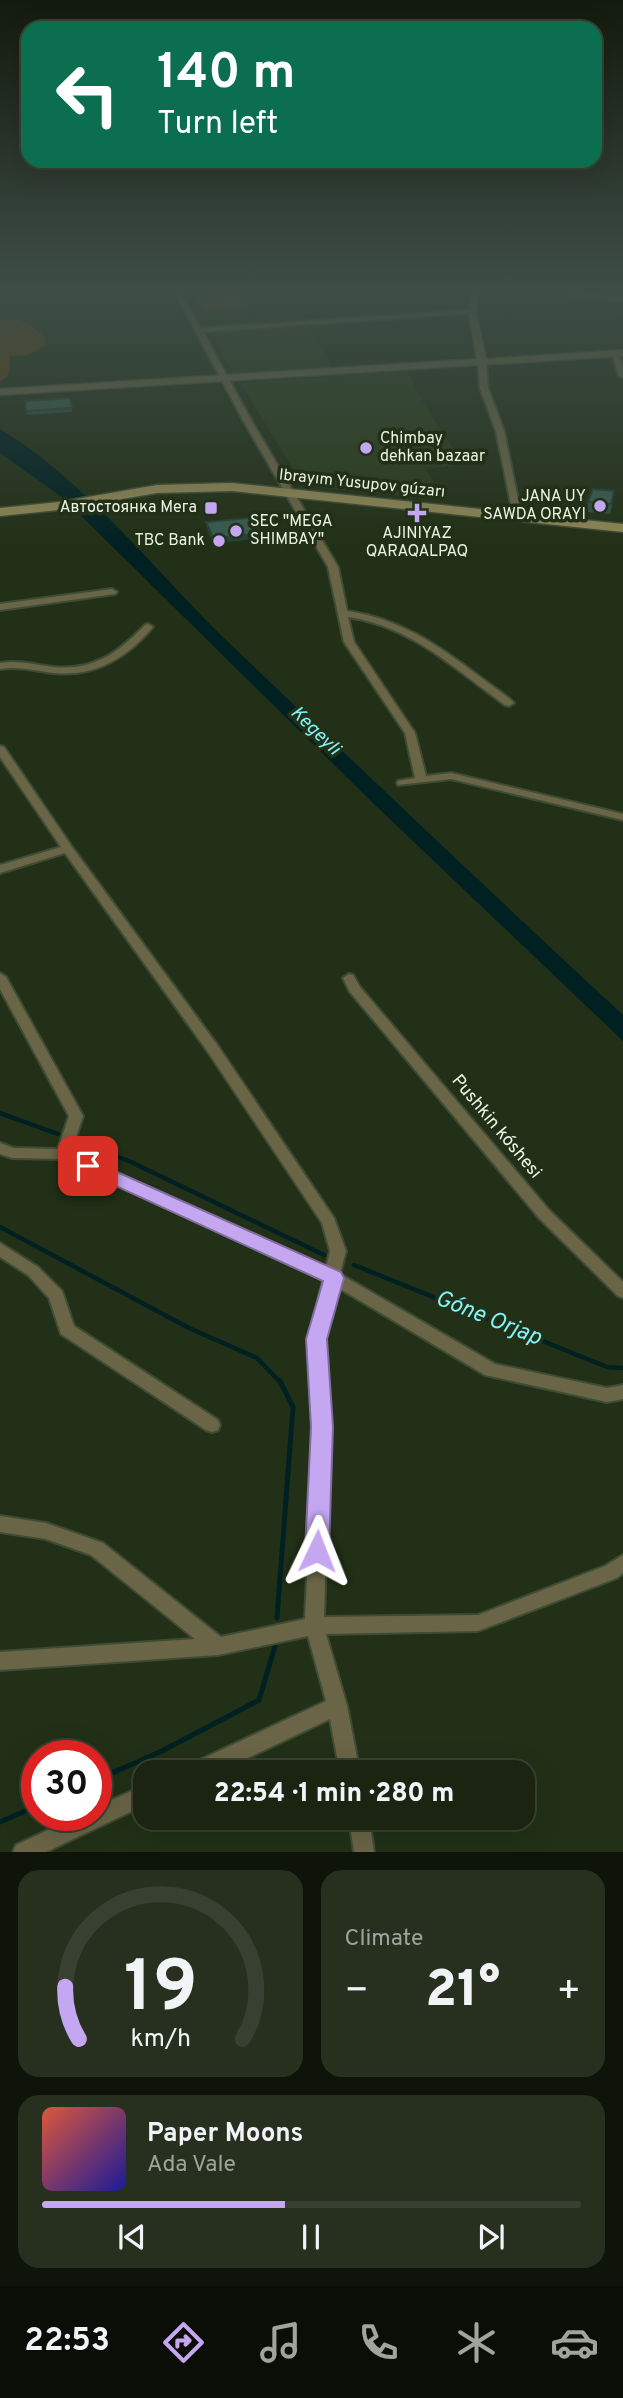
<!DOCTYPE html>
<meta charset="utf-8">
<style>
body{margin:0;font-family:Overpass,sans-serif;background:#27301f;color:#f1f3f6;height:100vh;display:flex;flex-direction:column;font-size:26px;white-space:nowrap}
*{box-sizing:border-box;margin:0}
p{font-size:23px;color:#9fa49f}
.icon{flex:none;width:38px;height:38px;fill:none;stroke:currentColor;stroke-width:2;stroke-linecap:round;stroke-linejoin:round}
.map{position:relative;height:1852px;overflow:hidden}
.sheet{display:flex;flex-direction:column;gap:18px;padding:18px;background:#0e1409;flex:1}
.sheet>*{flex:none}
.top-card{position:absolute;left:21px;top:21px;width:581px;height:147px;border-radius:21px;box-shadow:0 7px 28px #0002,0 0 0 2px #384131;background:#0b6e4f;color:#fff;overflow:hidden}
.speed{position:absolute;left:21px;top:1740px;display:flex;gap:14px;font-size:35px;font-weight:700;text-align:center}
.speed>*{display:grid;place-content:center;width:91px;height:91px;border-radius:50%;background:#1a2411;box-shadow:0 7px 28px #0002,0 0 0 2px #384131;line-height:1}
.speed .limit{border:10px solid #d22;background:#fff;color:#111}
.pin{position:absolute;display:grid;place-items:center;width:60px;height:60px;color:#fff;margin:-30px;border-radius:14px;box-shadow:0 4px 10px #0006}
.me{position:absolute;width:77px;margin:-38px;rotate:2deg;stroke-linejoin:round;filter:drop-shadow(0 0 5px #0008)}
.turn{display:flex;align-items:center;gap:24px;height:147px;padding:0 21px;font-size:32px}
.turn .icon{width:91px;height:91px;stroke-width:2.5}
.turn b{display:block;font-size:49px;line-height:60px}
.big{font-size:52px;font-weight:800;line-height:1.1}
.sheet .card{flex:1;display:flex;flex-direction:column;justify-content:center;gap:10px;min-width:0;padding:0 24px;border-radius:21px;background:#27301f}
.sheet .dial{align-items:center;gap:0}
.dial svg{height:182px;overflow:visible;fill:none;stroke:#384131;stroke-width:7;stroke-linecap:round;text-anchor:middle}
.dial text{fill:#f1f3f6;stroke:none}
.song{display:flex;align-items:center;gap:21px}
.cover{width:84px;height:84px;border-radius:10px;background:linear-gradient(135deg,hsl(10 70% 55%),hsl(240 70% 35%))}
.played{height:7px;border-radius:4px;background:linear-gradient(90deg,#c5a7f1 45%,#384131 45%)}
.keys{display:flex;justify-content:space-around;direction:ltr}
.heat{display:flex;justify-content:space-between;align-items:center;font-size:38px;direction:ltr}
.sheet .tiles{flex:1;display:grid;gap:18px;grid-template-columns:1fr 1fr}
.card:last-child{grid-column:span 2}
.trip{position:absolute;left:133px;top:1760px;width:402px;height:70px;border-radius:21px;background:#1a2411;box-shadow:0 7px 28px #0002,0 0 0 2px #384131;font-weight:800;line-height:70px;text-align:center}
.tab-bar{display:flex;height:112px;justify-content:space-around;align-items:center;background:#0a0e07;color:#9fa49f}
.tab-bar .icon{width:49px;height:49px}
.tab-bar .current{color:#c5a7f1}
.tab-bar b{font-size:32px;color:#f1f3f6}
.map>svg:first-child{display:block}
</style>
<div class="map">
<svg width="623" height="1852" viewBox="0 0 623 1852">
<rect width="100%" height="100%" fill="#223017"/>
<g fill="#293b1b">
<path d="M 306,324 L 332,366 L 232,374 L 210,330 Z"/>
<path d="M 407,371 L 413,381 L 413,386 L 463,464 L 426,469 L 436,487 L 431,499 L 315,487 L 302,482 L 240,383 Z"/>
</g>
<g fill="#633d11">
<path d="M 241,295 L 250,308 L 204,312 L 196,299 L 218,297 L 226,308 L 219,297 Z"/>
<path d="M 13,319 L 26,322 L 46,338 L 45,346 L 27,355 L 9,356 C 10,367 12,376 0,381 L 0,321 Z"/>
</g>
<path fill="#002022" d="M 0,429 C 84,479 155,571 225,639 C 357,765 489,891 623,1015 L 623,1041 L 373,803 L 62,497 L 0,453 Z"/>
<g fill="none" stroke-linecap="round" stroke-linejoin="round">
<g stroke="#002022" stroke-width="4.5">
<path d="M 0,1113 L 58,1134"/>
<path d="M 78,1143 L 129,1161 L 324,1255"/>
<path d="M 0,1227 L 189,1328 L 257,1358 L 281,1383"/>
<path d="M 354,1265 L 607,1367 L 623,1368"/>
</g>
<g stroke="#002022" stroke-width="5">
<path d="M 277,1618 L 293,1407 L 280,1381"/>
<path d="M 96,1780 L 162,1751 L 259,1700 L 275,1646"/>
<path d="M 0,1822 L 37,1806"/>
</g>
<g stroke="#3e4c34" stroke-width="4">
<g id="minor">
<path d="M 173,289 L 179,289 L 200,328 L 474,310 L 475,311 L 472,313 L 203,332 L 251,420 L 338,567 L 347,611 C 401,619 436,644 479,676 C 490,685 504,693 514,703 L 509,706 L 505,705 C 456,670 411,626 348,617 L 354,642 L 415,733 L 426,776 L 451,773 L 623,814 L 623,820 L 451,779 L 398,785 L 397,783 L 398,781 L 415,778 L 405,733 L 344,642 L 328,567 L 243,420 Z"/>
<path d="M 522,289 L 543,289 L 623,297 L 623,301 L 525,291 Z"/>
<path d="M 611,352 L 618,354 L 623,367 L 623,378 L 619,376 Z"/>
<path d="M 482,359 L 486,361 L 488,388 L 504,431 L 520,509 L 517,517 L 514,518 L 510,515 L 512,509 L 496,431 L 480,388 L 478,361 Z"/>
<path d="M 112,589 L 117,592 L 115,594 L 0,610 L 0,604 Z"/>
<path d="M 148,624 L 153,627 C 127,658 95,677 54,673 C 35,671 19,666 0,669 L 0,663 C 19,660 36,665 54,667 C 94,671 119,652 145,625 Z"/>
<path d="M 0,746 L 4,747 L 72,847 L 218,1046 L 334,1218 L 346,1251 L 340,1274 L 495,1364 L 607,1388 L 623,1385 L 623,1399 L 607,1402 L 485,1375 L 337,1287 L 325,1339 L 330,1427 L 324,1617 L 478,1615 L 605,1566 L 623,1555 L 623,1573 L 617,1578 L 478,1631 L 326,1634 L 347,1706 L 360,1773 L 340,1773 L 330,1719 L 216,1773 L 184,1773 L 187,1766 L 326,1701 L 308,1636 L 218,1655 L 0,1670 L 0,1652 L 195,1639 L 91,1555 L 46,1539 L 0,1532 L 0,1516 L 46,1523 L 103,1543 L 221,1637 L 305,1619 L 314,1427 L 309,1339 L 323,1280 L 61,1159 L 12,1158 L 0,1154 L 0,1143 L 14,1148 L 58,1149 L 69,1116 L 0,989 L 0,973 L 6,977 L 83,1116 L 71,1152 L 326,1268 L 330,1251 L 322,1223 L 208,1052 L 65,853 L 0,873 L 0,865 L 61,847 L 0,757 Z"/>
<path d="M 349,974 L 353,975 L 360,987 L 549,1210 L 623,1282 L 623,1298 L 618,1296 L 539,1218 L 350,992 L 343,978 Z"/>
<path d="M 0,1243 L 38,1267 L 62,1291 L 74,1326 L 218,1420 L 220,1425 L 218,1430 L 212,1432 L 206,1430 L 61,1334 L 49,1298 L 28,1275 L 0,1257 Z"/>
<path d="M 145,1785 L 145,1805 L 46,1852 L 13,1852 L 16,1845 L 80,1815 L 96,1815 L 96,1807 Z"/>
<path d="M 349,1818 L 369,1818 L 374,1852 L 354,1852 Z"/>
</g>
</g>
<g stroke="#3e4c34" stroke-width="3">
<path id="tertiary" d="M 471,289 L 479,289 L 476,311 L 486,359 L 623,350 L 623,356 L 0,395 L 0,389 L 477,359 L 468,311 Z"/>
</g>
<g stroke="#3e4c34" stroke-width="3">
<path id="secondary" d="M 232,483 L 623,524 L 623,532 L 232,491 L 157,493 L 59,510 L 0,516 L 0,508 L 59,502 L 157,485 Z"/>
</g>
<use href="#minor" fill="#6a6546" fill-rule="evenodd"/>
<use href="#tertiary" fill="#6a6546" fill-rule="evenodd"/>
<use href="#secondary" fill="#8e8554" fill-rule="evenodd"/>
</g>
<g fill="#304e42">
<path d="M 25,401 L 72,408 L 72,412 L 27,415 Z"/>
<path d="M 613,501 L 610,514 L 587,512 L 588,502 Z"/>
<path d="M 206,522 L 266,533 L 266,538 L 213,543 L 207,527 Z"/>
</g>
<path fill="#274036" d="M 266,533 L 266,538 L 213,543 L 213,538 Z"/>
<g fill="#385b4d" stroke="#274036" stroke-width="2">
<path d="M 70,398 L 72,408 L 26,411 L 25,401 Z"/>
<path d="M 593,489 L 614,491 L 611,504 L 588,502 Z"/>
<path d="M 259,517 L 266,533 L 213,538 L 206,522 Z"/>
</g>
<linearGradient id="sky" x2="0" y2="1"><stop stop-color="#131a0d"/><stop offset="0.53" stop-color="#3e4e47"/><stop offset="1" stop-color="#3e4e47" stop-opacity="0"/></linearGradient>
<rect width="623" height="548" fill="url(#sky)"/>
<path fill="#c5a7f1" stroke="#806d9d" stroke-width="2" d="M 88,1159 L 341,1272 L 344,1278 L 327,1339 L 333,1427 L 329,1551 L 325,1558 L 317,1561 L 309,1558 L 305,1551 L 311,1427 L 306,1339 L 323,1281 L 81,1170 L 78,1166 L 81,1161 Z"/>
<g fill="#c5a7f1" stroke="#223017" stroke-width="2.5">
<circle cx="366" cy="448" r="7"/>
<circle cx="600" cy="506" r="7"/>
<rect x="204" y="501" width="14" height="14" rx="3.5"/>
<path d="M413.5 502.5h7v7h7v7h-7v7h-7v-7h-7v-7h7z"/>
<circle cx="236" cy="531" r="7"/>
<circle cx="219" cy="541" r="7"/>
</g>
<g text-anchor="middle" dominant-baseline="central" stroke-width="7" stroke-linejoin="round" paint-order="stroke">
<g font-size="16" fill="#ecf5e5" stroke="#223017" text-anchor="end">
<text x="380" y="439" text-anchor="start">Chimbay<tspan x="380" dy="18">dehkan bazaar</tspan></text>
<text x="586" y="497">JANA UY<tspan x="586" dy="18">SAWDA ORAYI</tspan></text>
<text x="197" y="508">Автостоянка Мега</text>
<text x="250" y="522" text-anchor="start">SEC "MEGA<tspan x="250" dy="18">SHIMBAY"</tspan></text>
<text x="417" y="534" text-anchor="middle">AJINIYAZ<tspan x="417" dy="18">QARAQALPAQ</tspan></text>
<text x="205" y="541">TBC Bank</text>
</g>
<g font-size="16" fill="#ecf5e5" stroke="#223017">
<text transform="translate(362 484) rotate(6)">Ibrayım Yusupov gúzarı</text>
</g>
<g font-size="18" fill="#ecf5e5" stroke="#223017">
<text transform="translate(496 1127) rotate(50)">Pushkin kóshesi</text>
</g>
<g font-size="19" font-style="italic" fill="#81f3fa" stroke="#223017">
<text transform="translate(315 731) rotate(44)">Kegeyli</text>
</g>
<g font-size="23" font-style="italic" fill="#81f3fa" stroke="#223017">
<text transform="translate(488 1319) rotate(22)">Góne Orjap</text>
</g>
</g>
</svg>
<div class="speed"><div class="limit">30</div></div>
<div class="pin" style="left:88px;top:1166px;background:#d93025"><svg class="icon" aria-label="arrive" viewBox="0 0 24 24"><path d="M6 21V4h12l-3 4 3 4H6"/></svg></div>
<svg class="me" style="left:317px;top:1551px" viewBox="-20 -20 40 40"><path d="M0-17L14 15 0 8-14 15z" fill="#c5a7f1" stroke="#fff" stroke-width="4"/></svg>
<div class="trip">22:54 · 1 min · 280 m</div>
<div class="top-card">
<div class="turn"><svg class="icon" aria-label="left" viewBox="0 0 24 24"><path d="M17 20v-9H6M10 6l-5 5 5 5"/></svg><div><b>140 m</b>Turn left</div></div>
</div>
</div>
<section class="sheet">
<div class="tiles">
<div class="card dial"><svg viewBox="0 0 100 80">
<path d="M14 69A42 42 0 1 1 86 69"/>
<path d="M14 69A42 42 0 0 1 8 46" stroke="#c5a7f1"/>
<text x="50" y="56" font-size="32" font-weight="700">19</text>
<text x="50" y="72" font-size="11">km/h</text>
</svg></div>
<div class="card"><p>Climate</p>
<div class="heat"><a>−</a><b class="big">21°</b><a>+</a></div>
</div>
<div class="card">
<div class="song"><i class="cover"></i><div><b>Paper Moons</b><p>Ada Vale</p></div></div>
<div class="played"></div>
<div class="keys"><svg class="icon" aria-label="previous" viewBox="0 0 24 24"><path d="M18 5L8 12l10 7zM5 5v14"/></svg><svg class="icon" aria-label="pause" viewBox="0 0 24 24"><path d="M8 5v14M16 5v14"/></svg><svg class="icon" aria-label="next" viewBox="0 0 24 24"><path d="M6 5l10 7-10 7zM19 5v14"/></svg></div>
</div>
</div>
</section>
<nav class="tab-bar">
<b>22:53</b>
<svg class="icon current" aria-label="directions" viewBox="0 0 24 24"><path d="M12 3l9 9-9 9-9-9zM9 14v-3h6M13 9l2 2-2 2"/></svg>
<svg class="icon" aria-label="music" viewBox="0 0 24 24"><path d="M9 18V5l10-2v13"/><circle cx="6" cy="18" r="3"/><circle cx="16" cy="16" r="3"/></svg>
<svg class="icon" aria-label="phone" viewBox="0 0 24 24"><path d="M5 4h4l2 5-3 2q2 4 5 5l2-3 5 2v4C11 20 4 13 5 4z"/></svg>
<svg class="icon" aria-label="climate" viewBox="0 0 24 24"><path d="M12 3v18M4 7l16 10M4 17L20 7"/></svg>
<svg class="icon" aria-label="car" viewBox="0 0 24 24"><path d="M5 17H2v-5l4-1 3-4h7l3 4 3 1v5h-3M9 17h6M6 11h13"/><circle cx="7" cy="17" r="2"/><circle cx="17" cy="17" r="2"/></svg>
</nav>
